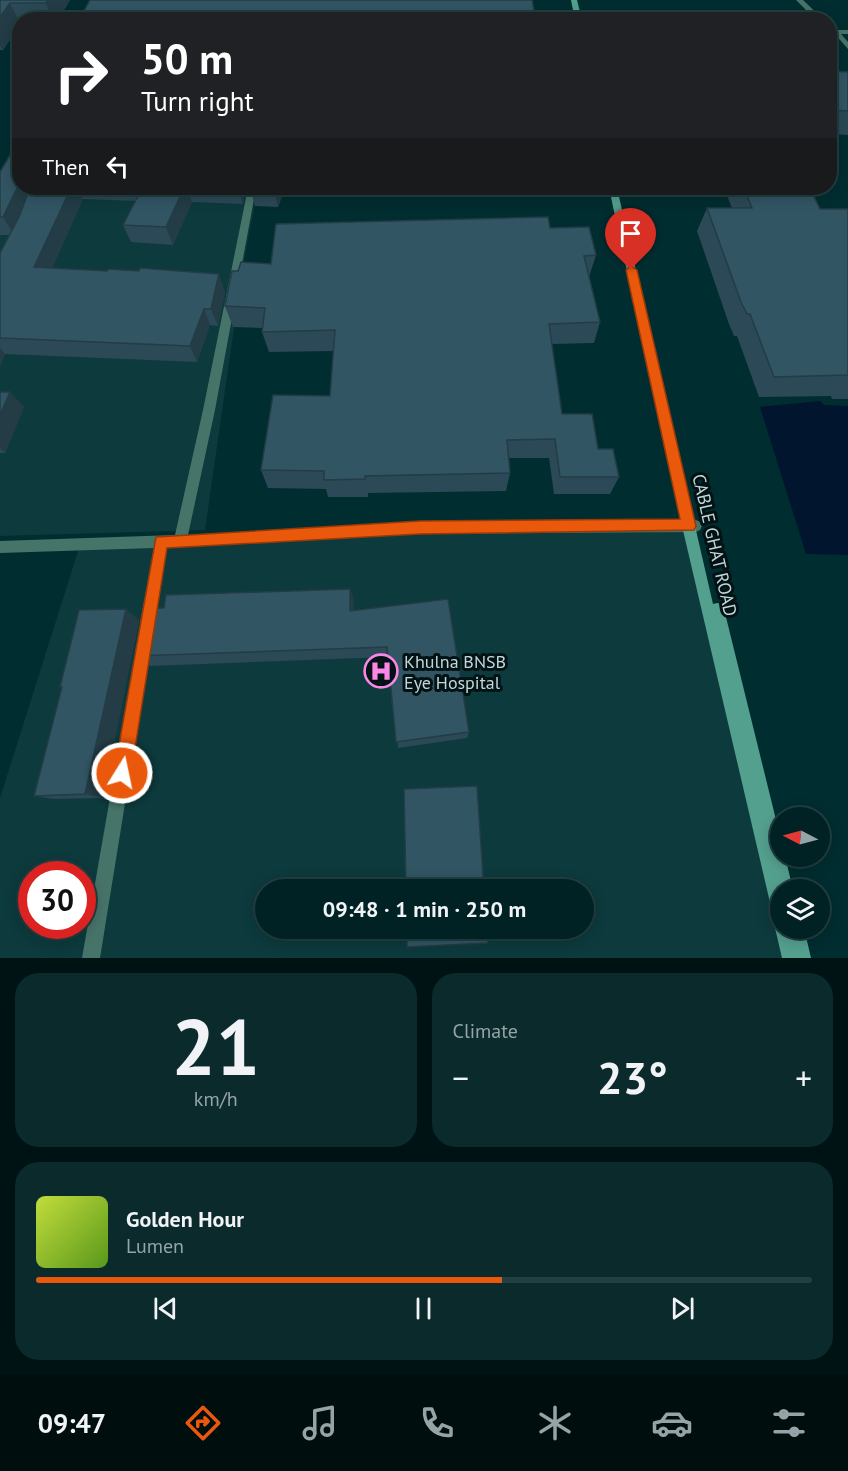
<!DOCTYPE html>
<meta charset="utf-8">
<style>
body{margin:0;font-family:"PT Sans",sans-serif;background:#0a2a2c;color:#f1f3f6;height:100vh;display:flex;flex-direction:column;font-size:22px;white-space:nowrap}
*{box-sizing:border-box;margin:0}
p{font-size:20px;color:#95a4a6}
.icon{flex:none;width:33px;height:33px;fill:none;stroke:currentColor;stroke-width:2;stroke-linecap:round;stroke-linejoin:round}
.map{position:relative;height:958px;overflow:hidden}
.details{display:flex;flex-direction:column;gap:15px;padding:15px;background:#001314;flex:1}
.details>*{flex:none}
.banner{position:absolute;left:12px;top:12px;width:825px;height:183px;border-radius:24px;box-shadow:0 3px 15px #0003,0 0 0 2px #223f41;background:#202124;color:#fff;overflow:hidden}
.needle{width:39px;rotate:276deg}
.controls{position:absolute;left:770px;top:807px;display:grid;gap:12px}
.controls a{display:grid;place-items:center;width:60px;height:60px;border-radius:50%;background:#002224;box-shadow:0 3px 15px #0003,0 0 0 2px #223f41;font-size:30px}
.speed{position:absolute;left:18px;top:861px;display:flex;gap:12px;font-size:30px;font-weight:700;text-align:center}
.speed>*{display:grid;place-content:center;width:78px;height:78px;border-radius:50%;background:#002224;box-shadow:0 3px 15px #0003,0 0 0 2px #223f41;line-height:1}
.speed .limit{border:9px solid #d22;background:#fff;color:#111}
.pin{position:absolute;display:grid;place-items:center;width:51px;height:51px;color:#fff;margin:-62px -26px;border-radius:50% 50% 50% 0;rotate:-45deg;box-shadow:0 0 6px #0007}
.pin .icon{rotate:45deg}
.me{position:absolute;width:66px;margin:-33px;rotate:10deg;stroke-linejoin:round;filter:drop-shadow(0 0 4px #0008)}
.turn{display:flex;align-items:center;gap:21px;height:126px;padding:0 30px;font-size:27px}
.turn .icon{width:78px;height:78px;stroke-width:2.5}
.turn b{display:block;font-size:42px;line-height:51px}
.then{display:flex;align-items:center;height:57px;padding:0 30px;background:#0003;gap:12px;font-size:22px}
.big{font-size:45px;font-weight:700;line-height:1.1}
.details .card{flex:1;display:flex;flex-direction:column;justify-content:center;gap:9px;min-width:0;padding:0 21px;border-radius:24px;background:#0a2a2c}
.details .dial{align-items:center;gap:0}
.dial b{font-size:78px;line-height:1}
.song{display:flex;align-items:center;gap:18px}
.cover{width:72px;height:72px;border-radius:9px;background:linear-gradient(135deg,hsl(70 70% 55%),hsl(90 70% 35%))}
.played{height:6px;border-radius:3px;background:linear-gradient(90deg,#ea580c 60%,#223f41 60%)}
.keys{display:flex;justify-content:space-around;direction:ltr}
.heat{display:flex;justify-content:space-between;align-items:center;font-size:33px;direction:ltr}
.details .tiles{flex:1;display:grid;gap:15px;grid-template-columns:1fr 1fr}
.card:last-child{grid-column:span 2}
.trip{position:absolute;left:255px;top:879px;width:339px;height:60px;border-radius:30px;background:#002224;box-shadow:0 3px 15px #0003,0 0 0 2px #223f41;font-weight:700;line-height:60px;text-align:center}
.tab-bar{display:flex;height:96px;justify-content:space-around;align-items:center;background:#000e0e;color:#95a4a6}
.tab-bar .icon{width:42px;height:42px}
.tab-bar .selected{color:#ea580c}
.tab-bar b{font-size:27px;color:#f1f3f6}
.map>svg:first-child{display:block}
</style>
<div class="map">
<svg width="848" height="958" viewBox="0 0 848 958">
<rect width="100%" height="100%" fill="#002d30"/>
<g fill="#0d3a3d" fill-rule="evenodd">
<path d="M 0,182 L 20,188 L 258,188 L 243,265 L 205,530 L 0,536 Z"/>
<path d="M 688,526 L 780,910 L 780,928 L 791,958 L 0,958 L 0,798 L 80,545 ZM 32,874 L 82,874 L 82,926 L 32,926 ZM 266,890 L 584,890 L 584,928 L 266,928 Z"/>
</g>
<path fill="#02152f" d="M 820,401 L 824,405 L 848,406 L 848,555 L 806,554 L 760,407 Z"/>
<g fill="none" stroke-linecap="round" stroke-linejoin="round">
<g fill="#477469" fill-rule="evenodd">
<path d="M 796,0 L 803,0 L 824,20 L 816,20 Z"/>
<path d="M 848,30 L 848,34 L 841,34 L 848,42 L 848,49 L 833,32 L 836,30 Z"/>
<path d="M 248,188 L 256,188 L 215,410 L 188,535 L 420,522 L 696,520 L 700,522 L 702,526 L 700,530 L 696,532 L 420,534 L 166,547 L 154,623 L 152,628 L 147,630 L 142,628 L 140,623 L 154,548 L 0,553 L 0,541 L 175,535 L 203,410 Z"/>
<path d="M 144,636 L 149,638 L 151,643 L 100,958 L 82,958 L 137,643 L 139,638 Z"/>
</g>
<g fill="#54a08f" fill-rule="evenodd">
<path d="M 571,0 L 577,0 L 582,20 L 575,20 Z"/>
<path d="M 609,188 L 617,188 L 713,604 L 717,603 L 722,604 L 724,609 L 780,836 L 780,856 L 785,856 L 793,890 L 780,890 L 780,919 L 774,917 L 772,911 L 682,526 Z"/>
<path d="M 780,921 L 780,928 L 804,928 L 811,958 L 782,958 L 775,928 Z"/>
</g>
</g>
<g fill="#2b4956">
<path d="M 0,0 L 70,0 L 58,20 L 20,20 L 20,25 L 3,50 L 0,50 Z"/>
<path d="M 830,71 L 848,72 L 848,135 L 830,134 Z"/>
<path d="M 0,172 L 20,188 L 246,188 L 243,204 L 192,202 L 173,245 L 131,242 L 123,225 L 135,201 L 83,199 L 52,268 L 225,291 L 218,326 L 210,325 L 197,362 L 5,354 L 0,366 L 0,253 L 10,235 L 0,235 Z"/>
<path d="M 250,188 L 285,188 L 278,207 L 255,206 Z"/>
<path d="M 724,188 L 810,188 L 820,209 L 848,209 L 848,399 L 832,399 L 831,396 L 759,397 L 737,336 L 734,336 L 729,324 L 697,231 L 707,208 L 732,208 Z"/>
<path d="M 550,228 L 596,255 L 589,277 L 600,322 L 594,343 L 552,344 L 562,414 L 598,449 L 619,477 L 610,494 L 554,494 L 549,458 L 508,458 L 510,473 L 506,491 L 368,493 L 368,497 L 328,497 L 326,489 L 268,488 L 261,470 L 330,396 L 334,351 L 269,352 L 262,332 L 263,328 L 233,327 L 225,306 L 238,271 L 271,264 Z"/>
<path d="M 0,392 L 24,407 L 5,453 L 0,453 Z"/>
<path d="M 350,589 L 354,601 L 353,611 L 469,732 L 467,738 L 398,748 L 388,657 L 150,666 L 136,656 L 164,608 Z"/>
<path d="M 139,620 L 103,798 L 54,799 L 34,796 L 62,688 L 60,687 Z"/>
</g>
<g fill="#233c46">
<path d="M 48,0 L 70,0 L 58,20 L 53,20 L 46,3 Z"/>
<path d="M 10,3 L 20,23 L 20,25 L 3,50 L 0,46 L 0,17 Z"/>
<path d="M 20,182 L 20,188 L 36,188 L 14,235 L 3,217 Z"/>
<path d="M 71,188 L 77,188 L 83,199 L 45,284 L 34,267 Z"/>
<path d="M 184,188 L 186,188 L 192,202 L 173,245 L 166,227 Z"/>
<path d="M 238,188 L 246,188 L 243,204 Z"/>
<path d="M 275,188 L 285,188 L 278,207 L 274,189 Z"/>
<path d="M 219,274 L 225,291 L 218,326 L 211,309 Z"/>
<path d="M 204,309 L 210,325 L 197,362 L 190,346 Z"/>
<path d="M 0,348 L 5,354 L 0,366 Z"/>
<path d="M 10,392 L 24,407 L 5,453 L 0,448 L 0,415 Z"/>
<path d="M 350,589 L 354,601 L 353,623 L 350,611 Z"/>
<path d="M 126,609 L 139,620 L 103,798 L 85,794 Z"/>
</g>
<g fill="#325564" stroke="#233c46" stroke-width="1.5">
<path d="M 0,0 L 48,0 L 46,3 L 10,3 L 0,17 Z"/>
<path d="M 90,0 L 532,0 L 536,20 L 79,20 Z"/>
<path d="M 830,71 L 848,72 L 848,111 L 830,110 Z"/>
<path d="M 20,138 L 20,182 L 3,217 L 0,217 L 0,172 Z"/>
<path d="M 30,188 L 71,188 L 34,267 L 107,271 L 108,269 L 139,271 L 140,268 L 219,274 L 211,309 L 204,309 L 190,346 L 0,338 L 0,253 L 19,217 Z"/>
<path d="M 142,188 L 184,188 L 166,227 L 123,225 Z"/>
<path d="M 250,188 L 275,188 L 274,189 Z"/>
<path d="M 744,188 L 810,188 L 820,209 L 848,209 L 848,375 L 774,377 L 750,314 L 747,314 L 741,302 L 707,208 L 752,208 Z"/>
<path d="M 548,217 L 550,228 L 589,227 L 596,255 L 584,256 L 600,322 L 549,324 L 562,414 L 592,414 L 598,449 L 613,449 L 619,477 L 560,477 L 555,439 L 507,440 L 510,473 L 365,476 L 365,479 L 324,480 L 324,471 L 261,470 L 273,395 L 330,396 L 335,330 L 262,332 L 265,308 L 225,306 L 232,271 L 238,271 L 241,262 L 271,264 L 276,224 Z"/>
<path d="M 0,392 L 10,392 L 0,415 Z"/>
<path d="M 350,589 L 350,611 L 448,599 L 469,732 L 396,742 L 387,647 L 136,656 L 145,608 L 164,608 L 166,595 Z"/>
<path d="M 126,609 L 85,794 L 34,796 L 62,687 L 60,687 L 79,610 Z"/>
<path d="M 477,786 L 484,890 L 406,890 L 404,789 Z"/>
<path d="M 407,928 L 487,928 L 488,943 L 407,947 Z"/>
</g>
<path fill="#ea580c" stroke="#983908" stroke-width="1.5" d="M 631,266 L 637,270 L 696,526 L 694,530 L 420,534 L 167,548 L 131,773 L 128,779 L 122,782 L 116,779 L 114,773 L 156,537 L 420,521 L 680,519 L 626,270 Z"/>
<defs>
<g id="hospital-ring" transform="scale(1.725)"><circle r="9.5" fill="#031214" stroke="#fa87e6" stroke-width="1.5"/><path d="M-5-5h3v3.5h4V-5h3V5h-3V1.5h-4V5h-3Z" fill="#fa87e6"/></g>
</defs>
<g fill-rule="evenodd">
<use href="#hospital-ring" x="381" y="671"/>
</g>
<g text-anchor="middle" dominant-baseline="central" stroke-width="6" stroke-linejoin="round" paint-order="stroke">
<g font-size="18" fill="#c1d7d9" stroke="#031214">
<text transform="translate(715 545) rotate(77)">CABLE GHAT ROAD</text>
</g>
<g font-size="18" fill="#c1d7d9" stroke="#031214" text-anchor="start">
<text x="404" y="661">Khulna BNSB<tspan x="404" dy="21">Eye Hospital</tspan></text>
</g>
</g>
</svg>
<div class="controls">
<a><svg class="needle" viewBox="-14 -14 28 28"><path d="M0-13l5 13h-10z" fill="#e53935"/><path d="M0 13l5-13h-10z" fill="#95a4a6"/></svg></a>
<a><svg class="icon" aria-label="layers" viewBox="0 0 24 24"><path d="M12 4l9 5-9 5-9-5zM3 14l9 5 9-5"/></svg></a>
</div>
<div class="speed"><div class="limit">30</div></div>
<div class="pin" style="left:631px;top:270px;background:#d93025"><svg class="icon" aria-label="arrive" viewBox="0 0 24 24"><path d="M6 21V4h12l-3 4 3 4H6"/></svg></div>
<svg class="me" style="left:122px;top:773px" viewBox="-20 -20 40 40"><circle r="17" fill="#ea580c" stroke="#fff" stroke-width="3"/><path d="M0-11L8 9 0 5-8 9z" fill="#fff"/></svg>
<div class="trip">09:48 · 1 min · 250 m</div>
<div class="banner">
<div class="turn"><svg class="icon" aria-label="right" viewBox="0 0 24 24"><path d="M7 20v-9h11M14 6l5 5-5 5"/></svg><div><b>50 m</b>Turn right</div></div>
<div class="then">Then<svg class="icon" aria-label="left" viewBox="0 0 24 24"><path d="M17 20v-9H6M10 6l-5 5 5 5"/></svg></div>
</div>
</div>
<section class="details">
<div class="tiles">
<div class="card dial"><b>21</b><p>km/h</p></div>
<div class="card"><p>Climate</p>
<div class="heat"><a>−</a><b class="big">23°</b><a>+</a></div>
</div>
<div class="card">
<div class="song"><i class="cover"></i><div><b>Golden Hour</b><p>Lumen</p></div></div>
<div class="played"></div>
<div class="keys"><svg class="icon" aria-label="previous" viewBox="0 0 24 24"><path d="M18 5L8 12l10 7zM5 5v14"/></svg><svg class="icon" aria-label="pause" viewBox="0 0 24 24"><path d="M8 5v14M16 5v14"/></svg><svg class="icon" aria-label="next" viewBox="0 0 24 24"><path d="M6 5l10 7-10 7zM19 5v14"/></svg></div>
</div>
</div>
</section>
<nav class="tab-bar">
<b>09:47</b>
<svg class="icon selected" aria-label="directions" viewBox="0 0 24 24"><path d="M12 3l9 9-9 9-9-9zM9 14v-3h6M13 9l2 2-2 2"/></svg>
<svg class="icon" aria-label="music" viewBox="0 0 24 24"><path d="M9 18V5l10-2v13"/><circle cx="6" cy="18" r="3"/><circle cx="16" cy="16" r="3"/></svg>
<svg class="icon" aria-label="phone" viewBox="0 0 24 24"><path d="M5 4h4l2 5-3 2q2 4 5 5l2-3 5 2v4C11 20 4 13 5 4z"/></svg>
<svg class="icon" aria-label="climate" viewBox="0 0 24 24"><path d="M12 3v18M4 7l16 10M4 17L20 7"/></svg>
<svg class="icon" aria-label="car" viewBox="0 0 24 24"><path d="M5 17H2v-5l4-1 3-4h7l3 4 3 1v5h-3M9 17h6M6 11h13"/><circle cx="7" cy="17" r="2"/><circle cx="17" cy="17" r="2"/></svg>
<svg class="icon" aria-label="filters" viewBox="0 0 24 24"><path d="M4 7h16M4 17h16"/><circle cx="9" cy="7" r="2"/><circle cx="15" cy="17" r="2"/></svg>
</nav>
